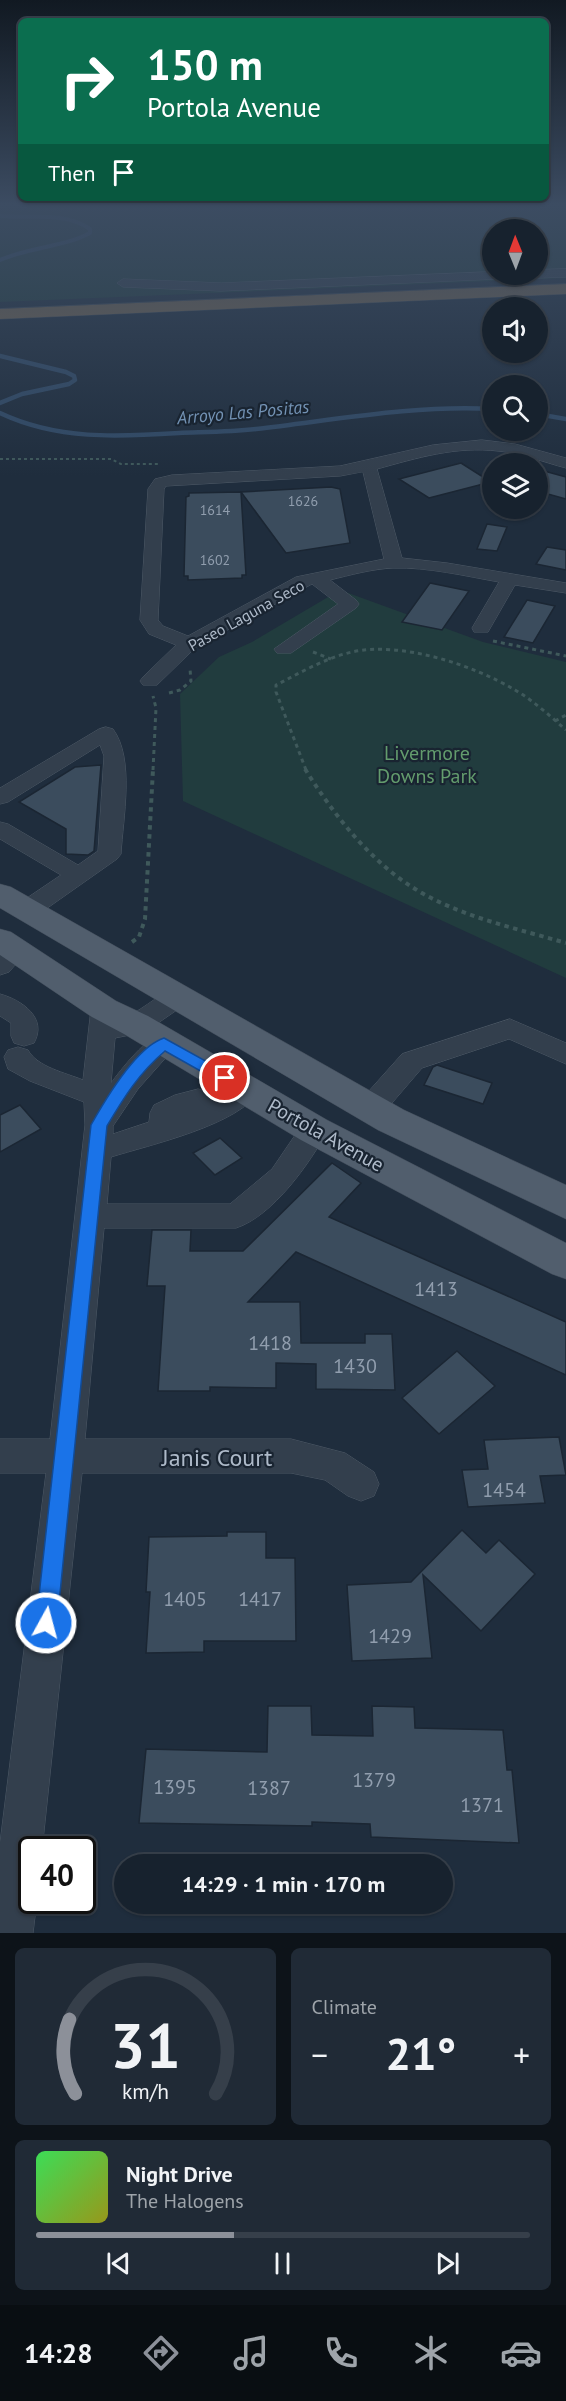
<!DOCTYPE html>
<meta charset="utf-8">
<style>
body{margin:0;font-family:"PT Sans",sans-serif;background:#202a36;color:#f1f3f6;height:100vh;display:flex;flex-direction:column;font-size:22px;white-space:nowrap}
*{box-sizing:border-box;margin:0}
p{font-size:20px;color:#9ea4aa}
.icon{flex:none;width:33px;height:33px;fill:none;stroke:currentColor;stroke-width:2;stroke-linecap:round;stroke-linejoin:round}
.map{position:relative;height:1933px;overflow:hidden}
.drawer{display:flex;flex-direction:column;gap:15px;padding:15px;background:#0d1319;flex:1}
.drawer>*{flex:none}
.hud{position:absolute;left:18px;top:18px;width:531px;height:183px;border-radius:9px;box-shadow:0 2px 4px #0004,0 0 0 2px #363f4a;background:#0b6e4f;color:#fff;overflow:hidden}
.needle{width:39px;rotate:359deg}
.fabs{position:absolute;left:482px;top:219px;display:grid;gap:12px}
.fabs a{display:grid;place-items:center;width:66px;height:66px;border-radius:50%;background:#17222e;box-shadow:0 2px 4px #0004,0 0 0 2px #363f4a;font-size:30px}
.speed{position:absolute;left:18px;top:1836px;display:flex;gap:12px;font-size:30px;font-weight:700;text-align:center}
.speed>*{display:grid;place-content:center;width:78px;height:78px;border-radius:50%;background:#17222e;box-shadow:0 2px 4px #0004,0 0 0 2px #363f4a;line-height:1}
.speed .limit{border:3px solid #111;border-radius:9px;background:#fff;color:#111}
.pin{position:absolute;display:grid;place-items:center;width:51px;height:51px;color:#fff;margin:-26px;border:3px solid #fff;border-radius:50%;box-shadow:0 2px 6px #0007}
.me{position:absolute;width:66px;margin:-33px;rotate:7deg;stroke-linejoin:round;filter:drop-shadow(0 0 4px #0008)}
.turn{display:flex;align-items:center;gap:21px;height:126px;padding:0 30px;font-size:27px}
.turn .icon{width:78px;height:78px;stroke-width:2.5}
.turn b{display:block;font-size:42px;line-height:51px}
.then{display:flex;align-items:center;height:57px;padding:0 30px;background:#0003;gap:12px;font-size:22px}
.big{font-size:45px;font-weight:600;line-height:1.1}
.drawer .tile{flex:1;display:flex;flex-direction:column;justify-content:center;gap:9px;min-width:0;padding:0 21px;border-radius:9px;background:#202a36}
.drawer .dial{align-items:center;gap:0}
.dial svg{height:156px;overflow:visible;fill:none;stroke:#363f4a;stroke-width:7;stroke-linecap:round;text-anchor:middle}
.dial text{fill:#f1f3f6;stroke:none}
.song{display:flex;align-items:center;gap:18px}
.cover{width:72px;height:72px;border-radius:9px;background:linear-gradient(135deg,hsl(130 70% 55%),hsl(60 70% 35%))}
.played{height:6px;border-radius:3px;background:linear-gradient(90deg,#8c9099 40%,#363f4a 40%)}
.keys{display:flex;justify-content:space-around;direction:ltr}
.heat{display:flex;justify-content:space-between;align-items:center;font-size:33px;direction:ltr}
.drawer .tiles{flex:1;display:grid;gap:15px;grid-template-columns:1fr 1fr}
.tile:last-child{grid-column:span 2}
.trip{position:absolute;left:114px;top:1854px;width:339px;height:60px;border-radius:30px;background:#17222e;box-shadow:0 2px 4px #0004,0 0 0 2px #363f4a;font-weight:600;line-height:60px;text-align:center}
.tab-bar{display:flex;height:96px;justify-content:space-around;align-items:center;background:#090e12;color:#9ea4aa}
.tab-bar .icon{width:42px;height:42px}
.tab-bar .selected{color:#8c9099}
.tab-bar b{font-size:27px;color:#f1f3f6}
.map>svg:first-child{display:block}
</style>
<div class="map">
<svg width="566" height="1933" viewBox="0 0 566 1933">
<rect width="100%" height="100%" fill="#1f2d3d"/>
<g fill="#213c3e" fill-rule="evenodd">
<path d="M 0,205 L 566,205 L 566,278 L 0,302 ZM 492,230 L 537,230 L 537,274 L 492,274 Z"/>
<path d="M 340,590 L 483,642 L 566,662 L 566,978 L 183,801 L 180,694 L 219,657 L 252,642 Z"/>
</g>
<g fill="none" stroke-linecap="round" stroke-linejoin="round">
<path stroke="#314a66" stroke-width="4" d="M 0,216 C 30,219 64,211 90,229 L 90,233 C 64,247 30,247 0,260"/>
<g stroke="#314a66" stroke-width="4.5">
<path d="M 0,356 L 66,372 L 74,376 L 75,380 L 69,384 L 22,394 L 0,403"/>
<path d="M 0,413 C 57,440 117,437 179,433 C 204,432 230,432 256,429 C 335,420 412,405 492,409"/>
<path d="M 537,414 L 566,419"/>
</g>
</g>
<g fill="#3b4c5d" stroke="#1b2633" stroke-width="1.5">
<path d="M 461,463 L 491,482 L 429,498 L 399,479 Z"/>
<path d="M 537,469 L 566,477 L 566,499 L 537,491 Z"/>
<path d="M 331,487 L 340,489 L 350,543 L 286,553 L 241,492 Z"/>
<path d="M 241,492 L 246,575 L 242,575 L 242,578 L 188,580 L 188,576 L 184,576 L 186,497 L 189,496 L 189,493 Z"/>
<path d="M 487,524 L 507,527 L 497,551 L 477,549 Z"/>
<path d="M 547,547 L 566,550 L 566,570 L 536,564 Z"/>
<path d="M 430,583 L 469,591 L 442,630 L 402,622 Z"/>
<path d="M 527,600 L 555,606 L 533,643 L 504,637 Z"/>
<path d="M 101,765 L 94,851 L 88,855 L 66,854 L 66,829 L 19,802 L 75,767 Z"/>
<path d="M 437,1065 L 492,1083 L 483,1104 L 424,1085 L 433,1067 Z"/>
<path d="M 20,1105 L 41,1129 L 0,1152 L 0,1115 Z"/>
<path d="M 220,1138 L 242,1158 L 215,1175 L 193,1153 Z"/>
<path d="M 332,1163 L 361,1183 L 329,1217 L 566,1322 L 566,1375 L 296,1252 L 248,1302 L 300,1302 L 301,1343 L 365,1343 L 365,1334 L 392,1334 L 395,1390 L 316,1389 L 316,1364 L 276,1363 L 276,1388 L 210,1387 L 210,1391 L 158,1391 L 165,1286 L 147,1286 L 152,1230 L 191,1230 L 190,1251 L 243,1251 Z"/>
<path d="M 457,1351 L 495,1386 L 439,1434 L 402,1398 Z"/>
<path d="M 559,1437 L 566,1475 L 540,1476 L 545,1503 L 468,1507 L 462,1470 L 488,1469 L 484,1440 Z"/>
<path d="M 462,1530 L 486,1553 L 499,1540 L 535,1574 L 481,1631 L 423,1575 L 432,1658 L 352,1661 L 347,1585 L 411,1582 Z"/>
<path d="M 227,1532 L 266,1532 L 266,1558 L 295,1558 L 296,1641 L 204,1641 L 204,1652 L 146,1653 L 150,1592 L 146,1592 L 149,1537 L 227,1536 Z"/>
<path d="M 268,1706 L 311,1706 L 312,1735 L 373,1736 L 372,1706 L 414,1707 L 415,1728 L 503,1730 L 507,1770 L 512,1770 L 519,1843 L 371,1837 L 370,1824 L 312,1822 L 312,1826 L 139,1823 L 146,1749 L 267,1752 Z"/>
</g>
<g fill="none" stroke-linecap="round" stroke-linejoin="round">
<g stroke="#4e5a67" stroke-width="1">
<g id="minor">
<path d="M 566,269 L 566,277 L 537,278 L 531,274 L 537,274 L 537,270 Z"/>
<path d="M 492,272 L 492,274 L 527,274 L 521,278 L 221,291 L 123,287 L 117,283 L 123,279 L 221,283 Z"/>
<path d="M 482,440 L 515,444 L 566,458 L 566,468 C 543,462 521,453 498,451 C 456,446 417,458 377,469 L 402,558 L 447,563 L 566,583 L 566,593 L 515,585 L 488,632 L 474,632 L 472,628 L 499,582 C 465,576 428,567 393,568 C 372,569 350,575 330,580 L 356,600 L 359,604 L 356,608 L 291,653 L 277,653 L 274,649 L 338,604 L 312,584 L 196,647 L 157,685 L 143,685 L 140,681 L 143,677 L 176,645 L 149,634 L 140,620 L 148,489 L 155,479 L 172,475 L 340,466 L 433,445 ZM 363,472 L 384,559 L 296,577 L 188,636 L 163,626 L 158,620 L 164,489 L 166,486 L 340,476 Z"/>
<path d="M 106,727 L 113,729 C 135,759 123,818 121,854 L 117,859 L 36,916 L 27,918 L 18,916 L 15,910 L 18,904 L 61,875 L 0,839 L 0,822 L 8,824 L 78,865 L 98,851 L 104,756 L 100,745 L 8,802 L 0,804 L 0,788 L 99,729 Z"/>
<path d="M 15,942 L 24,944 L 28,950 L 9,972 L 0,975 L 0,950 L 6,944 Z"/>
<path d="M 178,988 L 187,991 L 191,997 L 187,1003 L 145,1032 L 115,1038 L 111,1083 C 120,1071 148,1034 164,1034 C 167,1034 170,1036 174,1037 L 178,1044 L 138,1089 L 113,1126 L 113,1134 L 149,1122 L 150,1113 L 154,1105 L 175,1095 L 198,1089 L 219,1094 C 232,1086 240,1078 256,1083 L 260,1090 C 240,1125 149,1145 111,1157 L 107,1204 L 230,1204 L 272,1169 L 304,1122 L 314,1119 L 324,1122 L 328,1130 C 310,1163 273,1216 236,1228 L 104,1228 L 85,1439 L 291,1439 L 345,1453 L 374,1472 L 379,1484 L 374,1496 L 361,1501 L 348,1496 L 325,1480 L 291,1473 L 82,1473 L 42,1850 L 32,1850 L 32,1900 L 37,1900 L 33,1933 L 0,1933 L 0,1843 L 46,1473 L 0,1473 L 0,1439 L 50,1439 L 85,1125 L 84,1102 L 30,1081 L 8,1069 L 4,1057 L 8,1050 L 18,1047 L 28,1050 C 37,1067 66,1073 83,1080 L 91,1009 L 95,1002 L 104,1000 L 113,1002 L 117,1009 L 116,1020 C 140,1015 155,994 178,988 Z"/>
<path d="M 0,994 C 22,1000 48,1018 34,1043 L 24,1046 L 14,1043 L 11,1036 L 11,1023 L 0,1016 Z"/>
<path d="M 510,1019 L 566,1043 L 566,1064 L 509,1039 L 422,1068 L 380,1117 L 370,1120 L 360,1117 L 356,1109 L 360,1101 L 402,1054 Z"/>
</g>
</g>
<g stroke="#3d4856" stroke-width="1">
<g id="major">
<path d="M 0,884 L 11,887 L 404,1110 L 566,1185 L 566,1219 L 378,1130 L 0,908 Z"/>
<path d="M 0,929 L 11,932 L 116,1001 L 148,1016 L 327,1120 L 566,1243 L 566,1279 L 552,1274 L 301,1140 L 124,1034 L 92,1017 L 0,955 Z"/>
</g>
</g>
<g stroke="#3e4a57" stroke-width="1">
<path id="highway" d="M 566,284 L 566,294 L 0,319 L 0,309 Z"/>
</g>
<path stroke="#3f595b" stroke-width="2" stroke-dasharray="3 3" stroke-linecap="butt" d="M 0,459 L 111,459 L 121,464 L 158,464"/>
<g stroke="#3f595b" stroke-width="3" stroke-dasharray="4 4" stroke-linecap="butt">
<path d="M 493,641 L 566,656"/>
<path d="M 313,652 L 331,659"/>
<path d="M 169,693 L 180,690 L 191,681 L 190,669"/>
<path d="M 555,721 L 566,715"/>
<path d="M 153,770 L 156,708 L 153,696"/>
<path d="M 306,770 L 276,692 L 276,685 C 300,673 325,658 352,652 C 401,641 473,665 515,690 C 534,701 550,716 566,730"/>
</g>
<g stroke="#3f595b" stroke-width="4" stroke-dasharray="4.5 4.5" stroke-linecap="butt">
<path d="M 305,769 C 332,812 368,859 412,887 C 457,916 515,928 566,943"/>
<path d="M 132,942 L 139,937 L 145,919 L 153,769"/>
</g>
<use href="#minor" fill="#333f4d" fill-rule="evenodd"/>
<use href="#major" fill="#515e6d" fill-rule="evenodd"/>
<use href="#highway" fill="#736450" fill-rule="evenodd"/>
</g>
<linearGradient id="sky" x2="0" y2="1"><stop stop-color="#111922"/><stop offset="0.43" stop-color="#3c4c62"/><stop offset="1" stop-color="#3c4c62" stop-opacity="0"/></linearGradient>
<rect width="566" height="476" fill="url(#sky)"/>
<path fill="#1a73e8" stroke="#114b97" stroke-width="1.5" d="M 164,1038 L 231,1075 L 233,1078 L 231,1082 L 220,1082 L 165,1051 C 139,1073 124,1097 107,1126 L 57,1623 L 54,1630 L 46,1633 L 39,1630 L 36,1623 L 91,1125 C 105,1100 136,1047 164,1038 Z"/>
<g text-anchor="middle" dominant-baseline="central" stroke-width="4.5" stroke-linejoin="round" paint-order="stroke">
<g font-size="14" fill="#919eae">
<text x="303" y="501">1626</text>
<text x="215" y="510">1614</text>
<text x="215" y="560">1602</text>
</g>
<g font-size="16" fill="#aebac9" stroke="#192431">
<text transform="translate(246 615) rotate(-29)">Paseo Laguna Seco</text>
</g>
<g font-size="18" font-style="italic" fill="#7392b4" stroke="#192431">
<text transform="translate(243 412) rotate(-5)">Arroyo Las Positas</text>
</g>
<g font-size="20" fill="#639c6d" stroke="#192431">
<text x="427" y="753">Livermore<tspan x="427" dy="23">Downs Park</tspan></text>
</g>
<g font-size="20" fill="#aebac9" stroke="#192431">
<text transform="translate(326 1135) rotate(29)">Portola Avenue</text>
</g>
<g font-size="20" fill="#919eae">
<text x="436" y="1289">1413</text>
<text x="270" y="1343">1418</text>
<text x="355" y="1366">1430</text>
<text x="504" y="1490">1454</text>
<text x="185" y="1599">1405</text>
<text x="260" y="1599">1417</text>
<text x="390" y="1636">1429</text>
<text x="374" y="1780">1379</text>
<text x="175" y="1787">1395</text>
<text x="269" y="1788">1387</text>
<text x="482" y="1805">1371</text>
</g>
<g font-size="24" fill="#aebac9" stroke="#192431">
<text x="217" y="1457">Janis Court</text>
</g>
</g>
</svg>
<div class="fabs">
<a><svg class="needle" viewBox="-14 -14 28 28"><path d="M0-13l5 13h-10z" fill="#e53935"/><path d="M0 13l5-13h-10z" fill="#9ea4aa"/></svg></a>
<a><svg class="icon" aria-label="sound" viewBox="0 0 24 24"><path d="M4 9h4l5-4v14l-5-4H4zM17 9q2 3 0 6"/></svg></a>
<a><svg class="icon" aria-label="search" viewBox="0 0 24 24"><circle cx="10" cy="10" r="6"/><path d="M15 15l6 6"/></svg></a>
<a><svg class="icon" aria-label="layers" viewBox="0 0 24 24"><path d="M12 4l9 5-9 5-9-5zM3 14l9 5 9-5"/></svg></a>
</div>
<div class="speed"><div class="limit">40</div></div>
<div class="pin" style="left:225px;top:1078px;background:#d93025"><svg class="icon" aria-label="arrive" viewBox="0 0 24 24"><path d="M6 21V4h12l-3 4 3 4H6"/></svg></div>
<svg class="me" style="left:46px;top:1623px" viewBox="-20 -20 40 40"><circle r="17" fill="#1a73e8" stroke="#fff" stroke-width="3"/><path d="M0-11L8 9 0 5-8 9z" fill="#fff"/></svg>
<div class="trip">14:29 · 1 min · 170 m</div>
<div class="hud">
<div class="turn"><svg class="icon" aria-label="right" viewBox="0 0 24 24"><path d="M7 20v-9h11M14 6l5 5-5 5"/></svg><div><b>150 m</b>Portola Avenue</div></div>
<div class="then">Then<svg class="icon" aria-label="arrive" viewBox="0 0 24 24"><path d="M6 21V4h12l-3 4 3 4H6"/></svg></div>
</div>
</div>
<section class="drawer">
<div class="tiles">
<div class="tile dial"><svg viewBox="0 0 100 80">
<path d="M14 69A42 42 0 1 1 86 69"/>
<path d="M14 69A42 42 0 0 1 11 31" stroke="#8c9099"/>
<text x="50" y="56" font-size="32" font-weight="700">31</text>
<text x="50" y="72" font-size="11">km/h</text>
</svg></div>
<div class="tile"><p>Climate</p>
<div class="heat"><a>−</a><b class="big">21°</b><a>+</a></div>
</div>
<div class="tile">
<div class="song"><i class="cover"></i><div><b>Night Drive</b><p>The Halogens</p></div></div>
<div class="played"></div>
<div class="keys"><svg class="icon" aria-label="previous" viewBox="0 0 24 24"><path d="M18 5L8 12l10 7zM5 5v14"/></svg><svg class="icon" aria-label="pause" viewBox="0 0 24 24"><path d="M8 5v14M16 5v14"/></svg><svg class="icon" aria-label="next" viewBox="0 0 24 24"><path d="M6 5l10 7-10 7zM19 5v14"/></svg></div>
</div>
</div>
</section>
<nav class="tab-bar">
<b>14:28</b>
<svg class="icon selected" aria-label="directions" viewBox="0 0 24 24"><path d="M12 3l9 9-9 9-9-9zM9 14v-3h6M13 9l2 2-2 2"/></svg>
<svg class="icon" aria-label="music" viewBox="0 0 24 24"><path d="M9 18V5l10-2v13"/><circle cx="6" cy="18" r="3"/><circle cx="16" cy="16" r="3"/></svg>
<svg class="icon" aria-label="phone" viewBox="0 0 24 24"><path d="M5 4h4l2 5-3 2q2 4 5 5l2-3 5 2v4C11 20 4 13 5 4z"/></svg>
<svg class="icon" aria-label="climate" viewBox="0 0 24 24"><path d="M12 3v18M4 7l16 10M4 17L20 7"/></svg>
<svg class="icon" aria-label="car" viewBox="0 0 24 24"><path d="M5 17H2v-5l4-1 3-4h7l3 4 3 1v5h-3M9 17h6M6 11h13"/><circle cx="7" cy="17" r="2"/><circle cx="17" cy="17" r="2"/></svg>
</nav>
